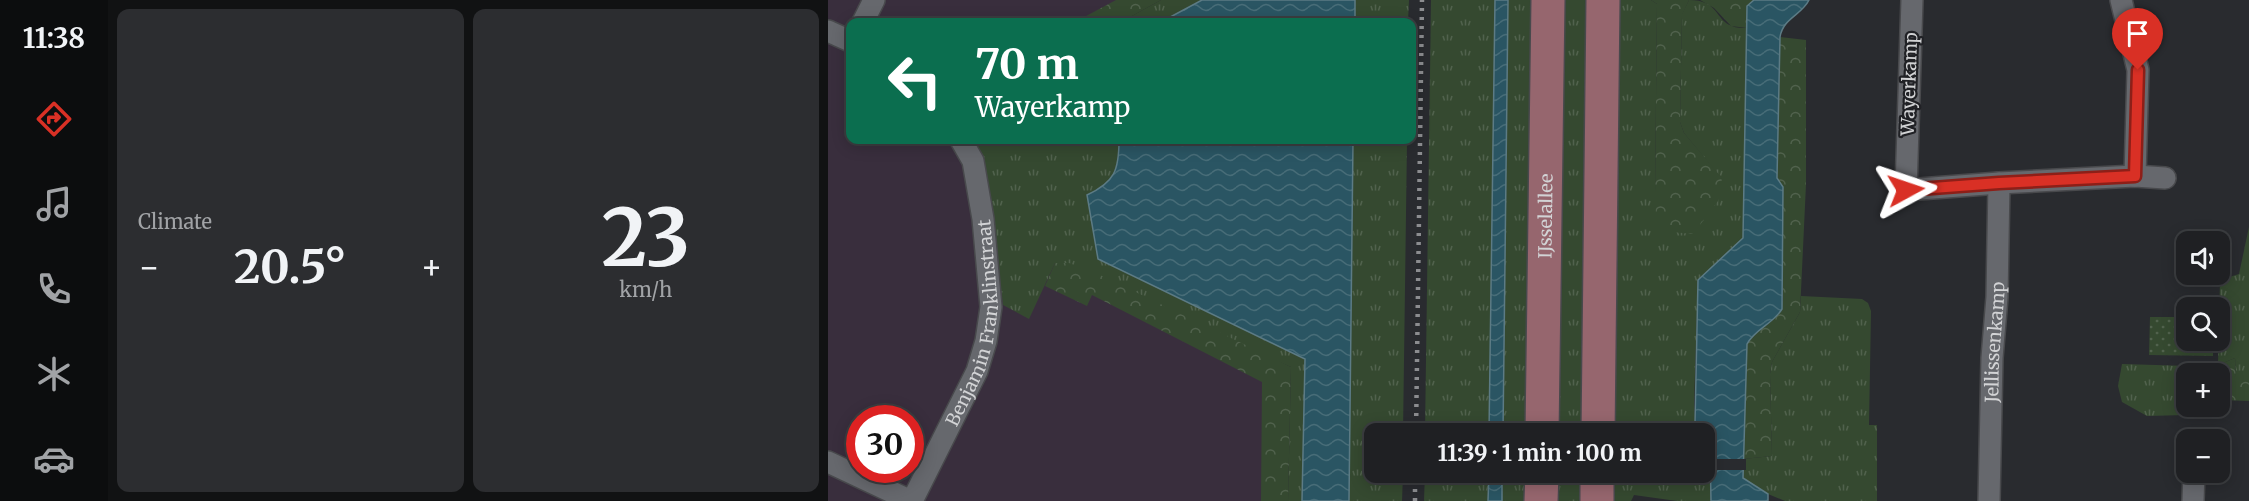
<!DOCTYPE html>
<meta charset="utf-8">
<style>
body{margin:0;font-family:Merriweather,serif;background:#2c2d30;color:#f1f3f6;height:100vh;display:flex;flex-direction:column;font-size:22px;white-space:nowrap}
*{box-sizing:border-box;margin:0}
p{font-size:20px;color:#a1a3a6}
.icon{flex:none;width:33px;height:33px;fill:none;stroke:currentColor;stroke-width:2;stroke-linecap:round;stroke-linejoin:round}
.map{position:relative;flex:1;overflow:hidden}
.sheet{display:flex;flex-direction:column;gap:9px;padding:9px;background:#111213;width:720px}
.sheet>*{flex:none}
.hud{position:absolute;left:18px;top:18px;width:570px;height:126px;border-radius:12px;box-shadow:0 3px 15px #0003,0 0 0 2px #3c3e41;background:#0b6e4f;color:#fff;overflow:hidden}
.tools{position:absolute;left:1348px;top:231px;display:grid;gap:12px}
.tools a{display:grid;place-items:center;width:54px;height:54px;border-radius:12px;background:#1f2023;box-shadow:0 3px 15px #0003,0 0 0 2px #3c3e41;font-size:30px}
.speed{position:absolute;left:18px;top:405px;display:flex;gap:12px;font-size:30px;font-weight:700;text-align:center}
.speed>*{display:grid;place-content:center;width:78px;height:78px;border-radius:50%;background:#1f2023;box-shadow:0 3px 15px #0003,0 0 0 2px #3c3e41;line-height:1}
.speed .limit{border:9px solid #d22;background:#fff;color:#111}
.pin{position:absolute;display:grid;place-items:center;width:51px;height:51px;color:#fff;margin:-62px -26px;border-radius:50% 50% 50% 0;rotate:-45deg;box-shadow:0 0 6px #0007}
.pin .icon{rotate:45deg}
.me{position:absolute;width:66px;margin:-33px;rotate:85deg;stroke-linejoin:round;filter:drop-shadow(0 0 4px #0008)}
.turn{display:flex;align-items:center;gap:21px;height:126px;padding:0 30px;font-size:27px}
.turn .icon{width:78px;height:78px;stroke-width:2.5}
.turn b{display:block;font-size:42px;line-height:51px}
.big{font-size:45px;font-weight:700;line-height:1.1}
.sheet .tile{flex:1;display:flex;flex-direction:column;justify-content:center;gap:9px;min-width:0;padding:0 21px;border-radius:12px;background:#2c2d30}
.sheet .dial{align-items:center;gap:0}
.dial b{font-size:78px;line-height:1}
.heat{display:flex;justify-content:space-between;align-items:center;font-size:33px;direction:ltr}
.sheet .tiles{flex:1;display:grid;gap:9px;grid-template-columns:repeat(2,1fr)}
.trip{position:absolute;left:536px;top:423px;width:351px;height:60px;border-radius:12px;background:#1f2023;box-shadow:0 3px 15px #0003,0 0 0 2px #3c3e41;font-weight:700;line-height:60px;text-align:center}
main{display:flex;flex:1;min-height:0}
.tab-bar{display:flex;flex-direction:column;width:108px;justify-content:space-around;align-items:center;background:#0c0d0e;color:#a1a3a6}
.tab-bar .icon{width:42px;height:42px}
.tab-bar .current{color:#d93025}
.tab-bar b{font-size:27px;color:#f1f3f6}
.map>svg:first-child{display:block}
</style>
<main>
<nav class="tab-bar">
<b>11:38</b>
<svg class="icon current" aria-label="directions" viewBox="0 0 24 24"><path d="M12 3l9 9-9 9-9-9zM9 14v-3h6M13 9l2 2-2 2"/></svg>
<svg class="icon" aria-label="music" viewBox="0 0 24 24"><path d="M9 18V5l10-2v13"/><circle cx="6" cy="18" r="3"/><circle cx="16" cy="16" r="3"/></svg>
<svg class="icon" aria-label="phone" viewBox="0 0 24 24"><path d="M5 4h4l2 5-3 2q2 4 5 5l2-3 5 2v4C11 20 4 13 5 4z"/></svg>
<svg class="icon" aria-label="climate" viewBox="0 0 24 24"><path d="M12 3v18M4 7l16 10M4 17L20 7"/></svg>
<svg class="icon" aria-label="car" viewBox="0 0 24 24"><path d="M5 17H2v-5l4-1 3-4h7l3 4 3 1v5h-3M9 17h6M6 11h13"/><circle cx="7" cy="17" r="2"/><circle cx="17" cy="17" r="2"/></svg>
</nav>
<section class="sheet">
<div class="tiles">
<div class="tile"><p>Climate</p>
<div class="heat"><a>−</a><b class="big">20.5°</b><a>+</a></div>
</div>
<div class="tile dial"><b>23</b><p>km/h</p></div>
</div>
</section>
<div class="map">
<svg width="1421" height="501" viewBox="0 0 1421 501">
<defs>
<pattern id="grass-tufts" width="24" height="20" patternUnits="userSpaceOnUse" patternTransform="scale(1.5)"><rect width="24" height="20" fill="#354930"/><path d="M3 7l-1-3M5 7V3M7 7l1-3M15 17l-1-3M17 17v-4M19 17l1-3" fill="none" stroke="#51624d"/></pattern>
<pattern id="forest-crowns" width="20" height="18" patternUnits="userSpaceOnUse" patternTransform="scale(1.5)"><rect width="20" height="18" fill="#354930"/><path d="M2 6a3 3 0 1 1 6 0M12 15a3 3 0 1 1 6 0" fill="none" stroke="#51624d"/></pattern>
<pattern id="park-dots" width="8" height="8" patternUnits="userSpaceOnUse" patternTransform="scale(1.5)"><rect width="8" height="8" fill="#354930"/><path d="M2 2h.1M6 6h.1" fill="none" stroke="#51624d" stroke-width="1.8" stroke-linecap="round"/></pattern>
<pattern id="water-waves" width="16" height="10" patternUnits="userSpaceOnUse" patternTransform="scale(1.5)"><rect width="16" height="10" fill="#2a5563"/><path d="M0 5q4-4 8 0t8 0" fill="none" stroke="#486d78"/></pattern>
</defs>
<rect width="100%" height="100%" fill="#292b2f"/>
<path fill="#392e3d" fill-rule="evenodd" d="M 0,0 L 292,0 L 252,22 L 22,22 L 22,140 L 214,140 L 435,379 L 447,501 L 0,501 ZM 32,418 L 82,418 L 82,470 L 32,470 Z"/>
<g fill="url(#grass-tufts)">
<path d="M 333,0 L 374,0 L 333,22 L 293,22 Z"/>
<path d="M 527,0 L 581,0 L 580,22 L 527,22 Z"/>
<path d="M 603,0 L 667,0 L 661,433 L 597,434 Z"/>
<path d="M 680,0 L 708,0 L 702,433 L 675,434 Z"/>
<path d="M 733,0 L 760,0 L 755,433 L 727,434 Z"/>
<path d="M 788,0 L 823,0 L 829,4 L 827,194 L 894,179 L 856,133 L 852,122 L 854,14 L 861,0 C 891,0 887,20 904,26 C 908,28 914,28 919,28 L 915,238 L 870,280 L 866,404 L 868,433 L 783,434 Z"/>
<path d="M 148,140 L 291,140 C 291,163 290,177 269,190 L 270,259 L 477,359 L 474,501 L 460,501 L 463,367 L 227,263 L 201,319 L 175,305 L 157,168 Z"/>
<path d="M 525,140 L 579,140 L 575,433 L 546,434 L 546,472 L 575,473 L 574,501 L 521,501 Z"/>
<path d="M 1421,227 L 1421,377 L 1408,377 L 1407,358 L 1390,365 L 1388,373 L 1368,373 L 1369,365 L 1390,364 L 1392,280 L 1411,274 Z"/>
<path d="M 973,296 L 1034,299 L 1040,303 L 1043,311 L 1041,425 L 1049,425 L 1049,501 L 957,501 L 940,494 L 915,478 L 915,459 L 944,456 L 942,374 L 944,362 L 972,312 Z"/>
<path d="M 1294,364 L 1361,366 L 1357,415 L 1319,416 L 1294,402 L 1290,386 Z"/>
<path d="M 876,441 L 882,447 L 883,501 L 849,501 L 806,495 L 803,501 L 782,501 L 782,473 L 876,472 Z"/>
<path d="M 597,473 L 661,473 L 660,501 L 596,501 Z"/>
<path d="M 674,473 L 702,473 L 701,501 L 674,501 Z"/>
<path d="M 726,473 L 755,473 L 754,501 L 726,501 Z"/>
</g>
<g fill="url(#forest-crowns)">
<path d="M 288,0 L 333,0 L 293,22 L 247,22 Z"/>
<path d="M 823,0 L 861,0 L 854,15 L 852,122 L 856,133 L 894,178 L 890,201 L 865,234 L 834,231 L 828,218 L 827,194 L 829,4 Z"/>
<path d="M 872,0 L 926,0 L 919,6 L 919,28 L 903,26 L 886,8 Z"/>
<path d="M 952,37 L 978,40 L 978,184 L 972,312 L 944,362 L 942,374 L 944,456 L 915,459 L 919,344 L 926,334 L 940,324 L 955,300 L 955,187 L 949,178 Z"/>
<path d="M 227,263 L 241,263 L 266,272 L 463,367 L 460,501 L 433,501 L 434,382 L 264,295 L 259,306 L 217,286 Z"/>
<path d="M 1407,358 L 1408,377 L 1421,377 L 1421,401 L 1392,400 L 1392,374 L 1388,373 L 1390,365 Z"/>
</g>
<path fill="url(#park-dots)" d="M 1322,317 L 1359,317 L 1359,340 L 1385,341 L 1385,356 L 1321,355 Z"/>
<g fill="url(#water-waves)" stroke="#5c7b85" stroke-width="1.5">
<path d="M 374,0 L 527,0 L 527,22 L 333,22 Z"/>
<path d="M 667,0 L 680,0 L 675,434 L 661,433 Z"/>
<path d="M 926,0 L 981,0 C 974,15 955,18 952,37 L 949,178 L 955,187 L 954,309 C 945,324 927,329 919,344 L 915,478 L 940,494 L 940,501 L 883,501 L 882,447 L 876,441 L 876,434 L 868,433 L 867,424 L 870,280 L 915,238 L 919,6 Z"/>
<path d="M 291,140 L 525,140 L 521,501 L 474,501 L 477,359 L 270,259 L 259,195 C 287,182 291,170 291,140 Z"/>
<path d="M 661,473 L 674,473 L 674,501 L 660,501 Z"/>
</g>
<path fill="#292b2f" d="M 881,459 L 918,459 L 918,470 L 880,470 Z"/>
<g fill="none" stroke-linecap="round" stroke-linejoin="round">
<g stroke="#48494c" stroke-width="24">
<g id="minor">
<path d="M 1084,0 L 1078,190 L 1171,183 L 1307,176 L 1337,178"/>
<path d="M 1293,0 L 1310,70 L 1307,176"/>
<path d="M 35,22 L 46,0"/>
<path d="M 0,31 L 22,41"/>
<path d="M 0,462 L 83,501"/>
<path id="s1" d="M 84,501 L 149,371 L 158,341 L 163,307 L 155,219 L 145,161 L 133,140"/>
<path id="s2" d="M 1161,501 L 1164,358 L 1169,297 L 1171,183"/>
<path d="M 1365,501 L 1366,472"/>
</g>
</g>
<g stroke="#48494c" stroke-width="36">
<g id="primary">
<path id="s3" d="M 714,434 L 720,0"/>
<path d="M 770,434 L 775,0"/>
<path d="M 713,501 L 714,472"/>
<path d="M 769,501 L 769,472"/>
</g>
</g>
<use href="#minor" stroke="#66686d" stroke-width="21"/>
<use href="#primary" stroke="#96666e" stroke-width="33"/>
<g stroke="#8c8d90" stroke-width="4.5" stroke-dasharray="3 6" stroke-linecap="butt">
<path d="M 588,434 L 594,0"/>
<path d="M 587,501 L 587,472"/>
</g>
</g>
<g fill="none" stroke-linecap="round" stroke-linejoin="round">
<g stroke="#8d1f18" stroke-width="15">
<path id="route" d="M 1078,190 L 1171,183 L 1307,176 L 1310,70"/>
</g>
<use href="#route" stroke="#d93025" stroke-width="10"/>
</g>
<g text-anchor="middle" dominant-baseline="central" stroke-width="4.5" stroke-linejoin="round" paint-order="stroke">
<g font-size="18" fill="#d2d3d5" stroke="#202125">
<text transform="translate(1081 84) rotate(-88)">Wayerkamp</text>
<text stroke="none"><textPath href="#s3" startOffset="218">IJsselallee</textPath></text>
<text stroke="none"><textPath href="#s1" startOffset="192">Benjamin Franklinstraat</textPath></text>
<text stroke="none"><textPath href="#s2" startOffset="159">Jellissenkamp</textPath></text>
</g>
</g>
</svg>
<div class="tools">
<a><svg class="icon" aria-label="sound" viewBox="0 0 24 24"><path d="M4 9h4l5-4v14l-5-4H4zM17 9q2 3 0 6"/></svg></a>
<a><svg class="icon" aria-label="search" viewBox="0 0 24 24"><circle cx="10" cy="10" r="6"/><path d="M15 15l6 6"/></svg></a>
<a>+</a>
<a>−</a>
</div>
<div class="speed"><div class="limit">30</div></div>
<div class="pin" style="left:1310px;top:70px;background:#d93025"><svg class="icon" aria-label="arrive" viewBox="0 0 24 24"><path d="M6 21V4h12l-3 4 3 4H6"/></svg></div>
<svg class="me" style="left:1078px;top:190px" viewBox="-20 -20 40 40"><path d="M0-17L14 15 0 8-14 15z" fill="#d93025" stroke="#fff" stroke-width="4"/></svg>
<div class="trip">11:39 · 1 min · 100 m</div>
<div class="hud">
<div class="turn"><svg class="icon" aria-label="left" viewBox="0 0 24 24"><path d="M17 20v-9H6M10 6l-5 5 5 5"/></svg><div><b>70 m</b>Wayerkamp</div></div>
</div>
</div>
</main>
